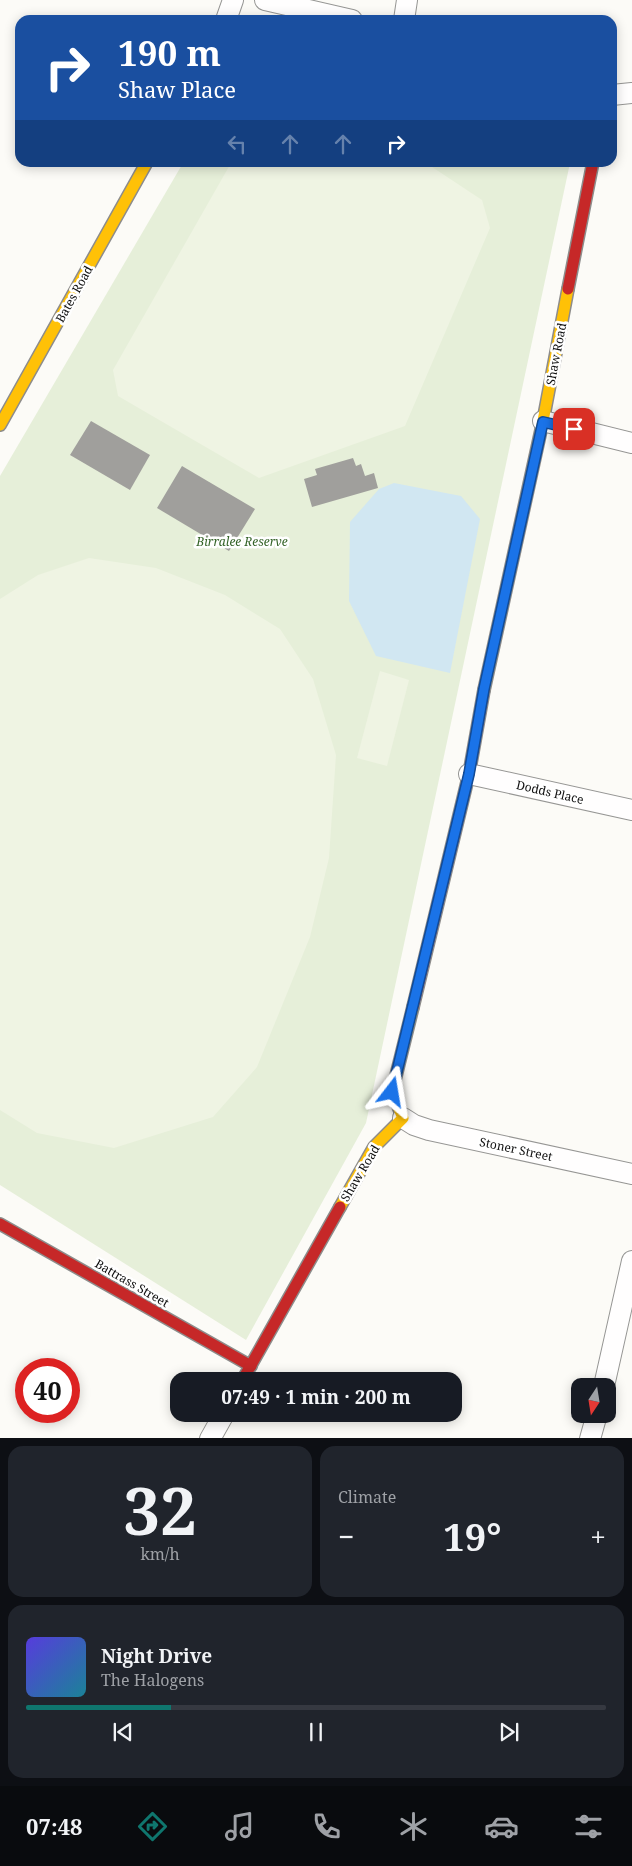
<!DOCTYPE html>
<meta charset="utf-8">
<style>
body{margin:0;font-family:"Noto Serif",serif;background:#20242c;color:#f1f3f6;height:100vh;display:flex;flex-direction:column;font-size:19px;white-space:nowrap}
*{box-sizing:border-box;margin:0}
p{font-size:16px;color:#9ea1a6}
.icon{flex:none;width:28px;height:28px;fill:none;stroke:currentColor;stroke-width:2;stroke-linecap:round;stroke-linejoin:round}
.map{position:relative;height:1438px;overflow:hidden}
.side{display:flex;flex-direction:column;gap:8px;padding:8px;background:#0d0f14;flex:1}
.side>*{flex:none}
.hud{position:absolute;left:15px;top:15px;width:602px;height:152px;border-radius:15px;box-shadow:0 2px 12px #0003;background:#1a4fa0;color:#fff;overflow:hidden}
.needle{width:32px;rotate:192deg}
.controls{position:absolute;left:571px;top:1378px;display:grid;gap:10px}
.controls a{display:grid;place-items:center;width:45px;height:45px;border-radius:10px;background:#171b24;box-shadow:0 2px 12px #0003;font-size:25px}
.speed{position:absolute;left:15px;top:1358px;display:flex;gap:10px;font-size:25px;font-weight:700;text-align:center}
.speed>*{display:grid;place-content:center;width:65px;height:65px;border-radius:50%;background:#171b24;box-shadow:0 2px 12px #0003;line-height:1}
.speed .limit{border:8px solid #d22;background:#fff;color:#111}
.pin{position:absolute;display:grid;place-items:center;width:42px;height:42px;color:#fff;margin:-21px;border-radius:10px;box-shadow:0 2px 8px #0006}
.me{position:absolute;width:55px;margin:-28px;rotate:14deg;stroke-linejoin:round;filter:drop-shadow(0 0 4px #0008)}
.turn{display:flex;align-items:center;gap:18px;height:105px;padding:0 20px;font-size:22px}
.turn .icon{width:65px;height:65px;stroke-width:2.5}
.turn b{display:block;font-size:35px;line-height:42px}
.lanes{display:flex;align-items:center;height:48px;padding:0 20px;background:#0003;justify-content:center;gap:25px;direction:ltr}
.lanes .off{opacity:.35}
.big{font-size:38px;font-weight:700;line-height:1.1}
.side .widget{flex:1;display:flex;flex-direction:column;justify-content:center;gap:8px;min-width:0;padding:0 18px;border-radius:15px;background:#20242c}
.side .dial{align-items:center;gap:0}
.dial b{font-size:65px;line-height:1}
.song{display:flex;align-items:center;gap:15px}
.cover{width:60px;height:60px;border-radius:8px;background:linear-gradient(135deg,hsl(250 70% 55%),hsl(190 70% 35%))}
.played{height:5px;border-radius:2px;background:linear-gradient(90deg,#0f766e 25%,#363941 25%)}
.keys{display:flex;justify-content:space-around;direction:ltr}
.heat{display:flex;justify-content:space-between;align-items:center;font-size:28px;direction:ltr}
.side .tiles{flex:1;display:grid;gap:8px;grid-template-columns:1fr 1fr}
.widget:last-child{grid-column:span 2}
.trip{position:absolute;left:170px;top:1372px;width:292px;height:50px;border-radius:15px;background:#171b24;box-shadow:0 2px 12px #0003;font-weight:700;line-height:50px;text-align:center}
.tabs{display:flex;height:80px;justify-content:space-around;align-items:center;background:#090b0e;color:#9ea1a6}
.tabs .icon{width:35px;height:35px}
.tabs .active{color:#0f766e}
.tabs b{font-size:22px;color:#f1f3f6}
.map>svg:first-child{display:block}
</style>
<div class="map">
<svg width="632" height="1439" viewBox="0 0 632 1439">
<rect width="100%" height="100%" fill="#fcfbf7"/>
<path fill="#e6efd9" d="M 183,163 L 570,163 L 366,1123 L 246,1340 L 0,1185 L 0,476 Z"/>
<g fill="#eff4e3">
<path d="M 231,163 L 426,163 L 482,200 L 490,228 L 405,426 L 259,478 L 118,396 L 113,370 Z"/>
<path d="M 89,558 L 156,568 L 225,595 L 280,629 L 313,679 L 336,755 L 329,858 L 310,937 L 257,1067 L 213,1117 L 114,1148 L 37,1133 L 0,1110 L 0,599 L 38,575 Z"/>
<path d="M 380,671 L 409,680 L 387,766 L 357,758 Z"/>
</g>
<path fill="#d1e7f2" d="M 394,483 L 461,496 L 480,519 L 450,673 L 376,656 L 349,601 L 350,522 L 379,489 Z"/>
<g fill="#a09f9c">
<path d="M 91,421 L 150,455 L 130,490 L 70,455 Z"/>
<path d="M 353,458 L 356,466 L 361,464 L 365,476 L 374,473 L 378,488 L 312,507 L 304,479 L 317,475 L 315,469 Z"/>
<path d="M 182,466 L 255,509 L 229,551 L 157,508 Z"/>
</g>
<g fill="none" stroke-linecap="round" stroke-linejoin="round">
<g stroke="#969694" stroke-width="22">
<g id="street">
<path d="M 265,0 L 352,20"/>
<path d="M 226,20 L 233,0"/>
<path d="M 404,20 L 407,0"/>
<path d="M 612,95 L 632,93"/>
<path d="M 543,421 L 632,443"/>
<path d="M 469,774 L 632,810"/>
<path d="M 403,1118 L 414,1125 L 429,1130 L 632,1174"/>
<path d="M 604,1386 L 632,1261"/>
<path d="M 210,1439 L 224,1414"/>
<path d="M 590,1439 L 597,1414"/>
</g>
</g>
<g stroke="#8d8c8b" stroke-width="14">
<g id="slow">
<path d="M 0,425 L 147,162"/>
<path d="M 484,690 L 543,421 L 568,289"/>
<path d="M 340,1207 L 374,1147 L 403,1118 L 392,1092 L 413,1007"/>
</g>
</g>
<g stroke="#8d8c8b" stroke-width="14">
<g id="jam">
<path d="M 568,289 L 593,162"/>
<path d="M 413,1007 L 469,774 L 484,690"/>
<path d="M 0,1224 L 251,1366"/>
<path d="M 242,1381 L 340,1207"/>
</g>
</g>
<use href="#street" stroke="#fffefe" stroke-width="20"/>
<use href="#slow" stroke="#ffc107" stroke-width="11"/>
<use href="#jam" stroke="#c62828" stroke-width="11"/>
</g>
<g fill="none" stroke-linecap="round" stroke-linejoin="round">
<g stroke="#114b97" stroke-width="12">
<path id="route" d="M 392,1092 L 469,774 L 484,689 L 543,422 L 574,429"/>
</g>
<use href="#route" stroke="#1a73e8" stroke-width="9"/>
</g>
<g text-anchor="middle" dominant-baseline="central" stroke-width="5" stroke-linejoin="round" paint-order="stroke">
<g font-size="12" fill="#101010" stroke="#fff">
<text transform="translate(74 294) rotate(-61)">Bates Road</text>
<text transform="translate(556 354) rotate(-79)">Shaw Road</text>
<text transform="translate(550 792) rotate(13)">Dodds Place</text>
<text transform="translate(516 1149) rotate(12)">Stoner Street</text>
<text transform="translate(360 1173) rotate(-59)">Shaw Road</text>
<text transform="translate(132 1283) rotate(30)">Battrass Street</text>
</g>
<g font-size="12" font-style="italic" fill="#336227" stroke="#fff">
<text x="242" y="541">Birralee Reserve</text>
</g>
</g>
</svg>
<div class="controls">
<a><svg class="needle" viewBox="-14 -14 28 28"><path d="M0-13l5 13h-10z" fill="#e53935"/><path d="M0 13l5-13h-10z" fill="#9ea1a6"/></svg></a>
</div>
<div class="speed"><div class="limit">40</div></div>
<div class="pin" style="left:574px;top:429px;background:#d93025"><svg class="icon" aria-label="arrive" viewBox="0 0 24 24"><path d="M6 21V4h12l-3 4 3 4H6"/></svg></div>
<svg class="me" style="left:392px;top:1092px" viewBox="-20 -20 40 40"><path d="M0-17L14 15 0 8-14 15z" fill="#1a73e8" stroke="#fff" stroke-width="4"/></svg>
<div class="trip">07:49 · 1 min · 200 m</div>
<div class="hud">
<div class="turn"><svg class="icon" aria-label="right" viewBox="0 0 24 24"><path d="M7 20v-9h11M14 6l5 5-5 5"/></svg><div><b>190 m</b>Shaw Place</div></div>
<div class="lanes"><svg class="icon off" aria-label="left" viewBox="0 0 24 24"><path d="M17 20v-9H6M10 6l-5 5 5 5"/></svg><svg class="icon off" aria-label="ahead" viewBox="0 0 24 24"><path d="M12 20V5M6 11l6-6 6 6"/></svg><svg class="icon off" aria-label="ahead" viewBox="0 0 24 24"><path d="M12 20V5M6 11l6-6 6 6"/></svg><svg class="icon" aria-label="right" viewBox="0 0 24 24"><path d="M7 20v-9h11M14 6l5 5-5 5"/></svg></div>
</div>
</div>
<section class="side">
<div class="tiles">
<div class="widget dial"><b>32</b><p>km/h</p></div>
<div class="widget"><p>Climate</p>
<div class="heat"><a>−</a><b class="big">19°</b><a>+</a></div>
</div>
<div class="widget">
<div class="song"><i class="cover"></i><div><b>Night Drive</b><p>The Halogens</p></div></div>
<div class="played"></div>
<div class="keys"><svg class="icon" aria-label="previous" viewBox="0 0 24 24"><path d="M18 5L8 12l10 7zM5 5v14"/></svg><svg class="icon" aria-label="pause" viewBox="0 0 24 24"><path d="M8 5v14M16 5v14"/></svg><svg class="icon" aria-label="next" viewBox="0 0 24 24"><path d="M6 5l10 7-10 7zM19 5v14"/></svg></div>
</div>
</div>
</section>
<nav class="tabs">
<b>07:48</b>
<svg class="icon active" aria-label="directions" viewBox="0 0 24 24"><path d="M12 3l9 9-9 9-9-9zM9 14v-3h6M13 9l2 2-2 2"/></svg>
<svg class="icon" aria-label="music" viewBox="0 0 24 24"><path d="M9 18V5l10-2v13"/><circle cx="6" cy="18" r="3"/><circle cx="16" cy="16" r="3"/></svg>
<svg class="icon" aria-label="phone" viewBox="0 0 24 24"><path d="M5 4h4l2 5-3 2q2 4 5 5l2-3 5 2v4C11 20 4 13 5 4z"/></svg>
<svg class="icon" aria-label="climate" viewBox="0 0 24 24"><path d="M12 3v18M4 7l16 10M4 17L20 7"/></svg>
<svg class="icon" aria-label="car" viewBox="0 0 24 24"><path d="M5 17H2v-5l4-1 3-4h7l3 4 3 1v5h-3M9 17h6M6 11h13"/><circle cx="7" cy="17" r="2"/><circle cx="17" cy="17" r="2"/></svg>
<svg class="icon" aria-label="filters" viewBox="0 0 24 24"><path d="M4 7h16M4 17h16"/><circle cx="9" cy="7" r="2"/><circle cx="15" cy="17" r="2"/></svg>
</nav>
